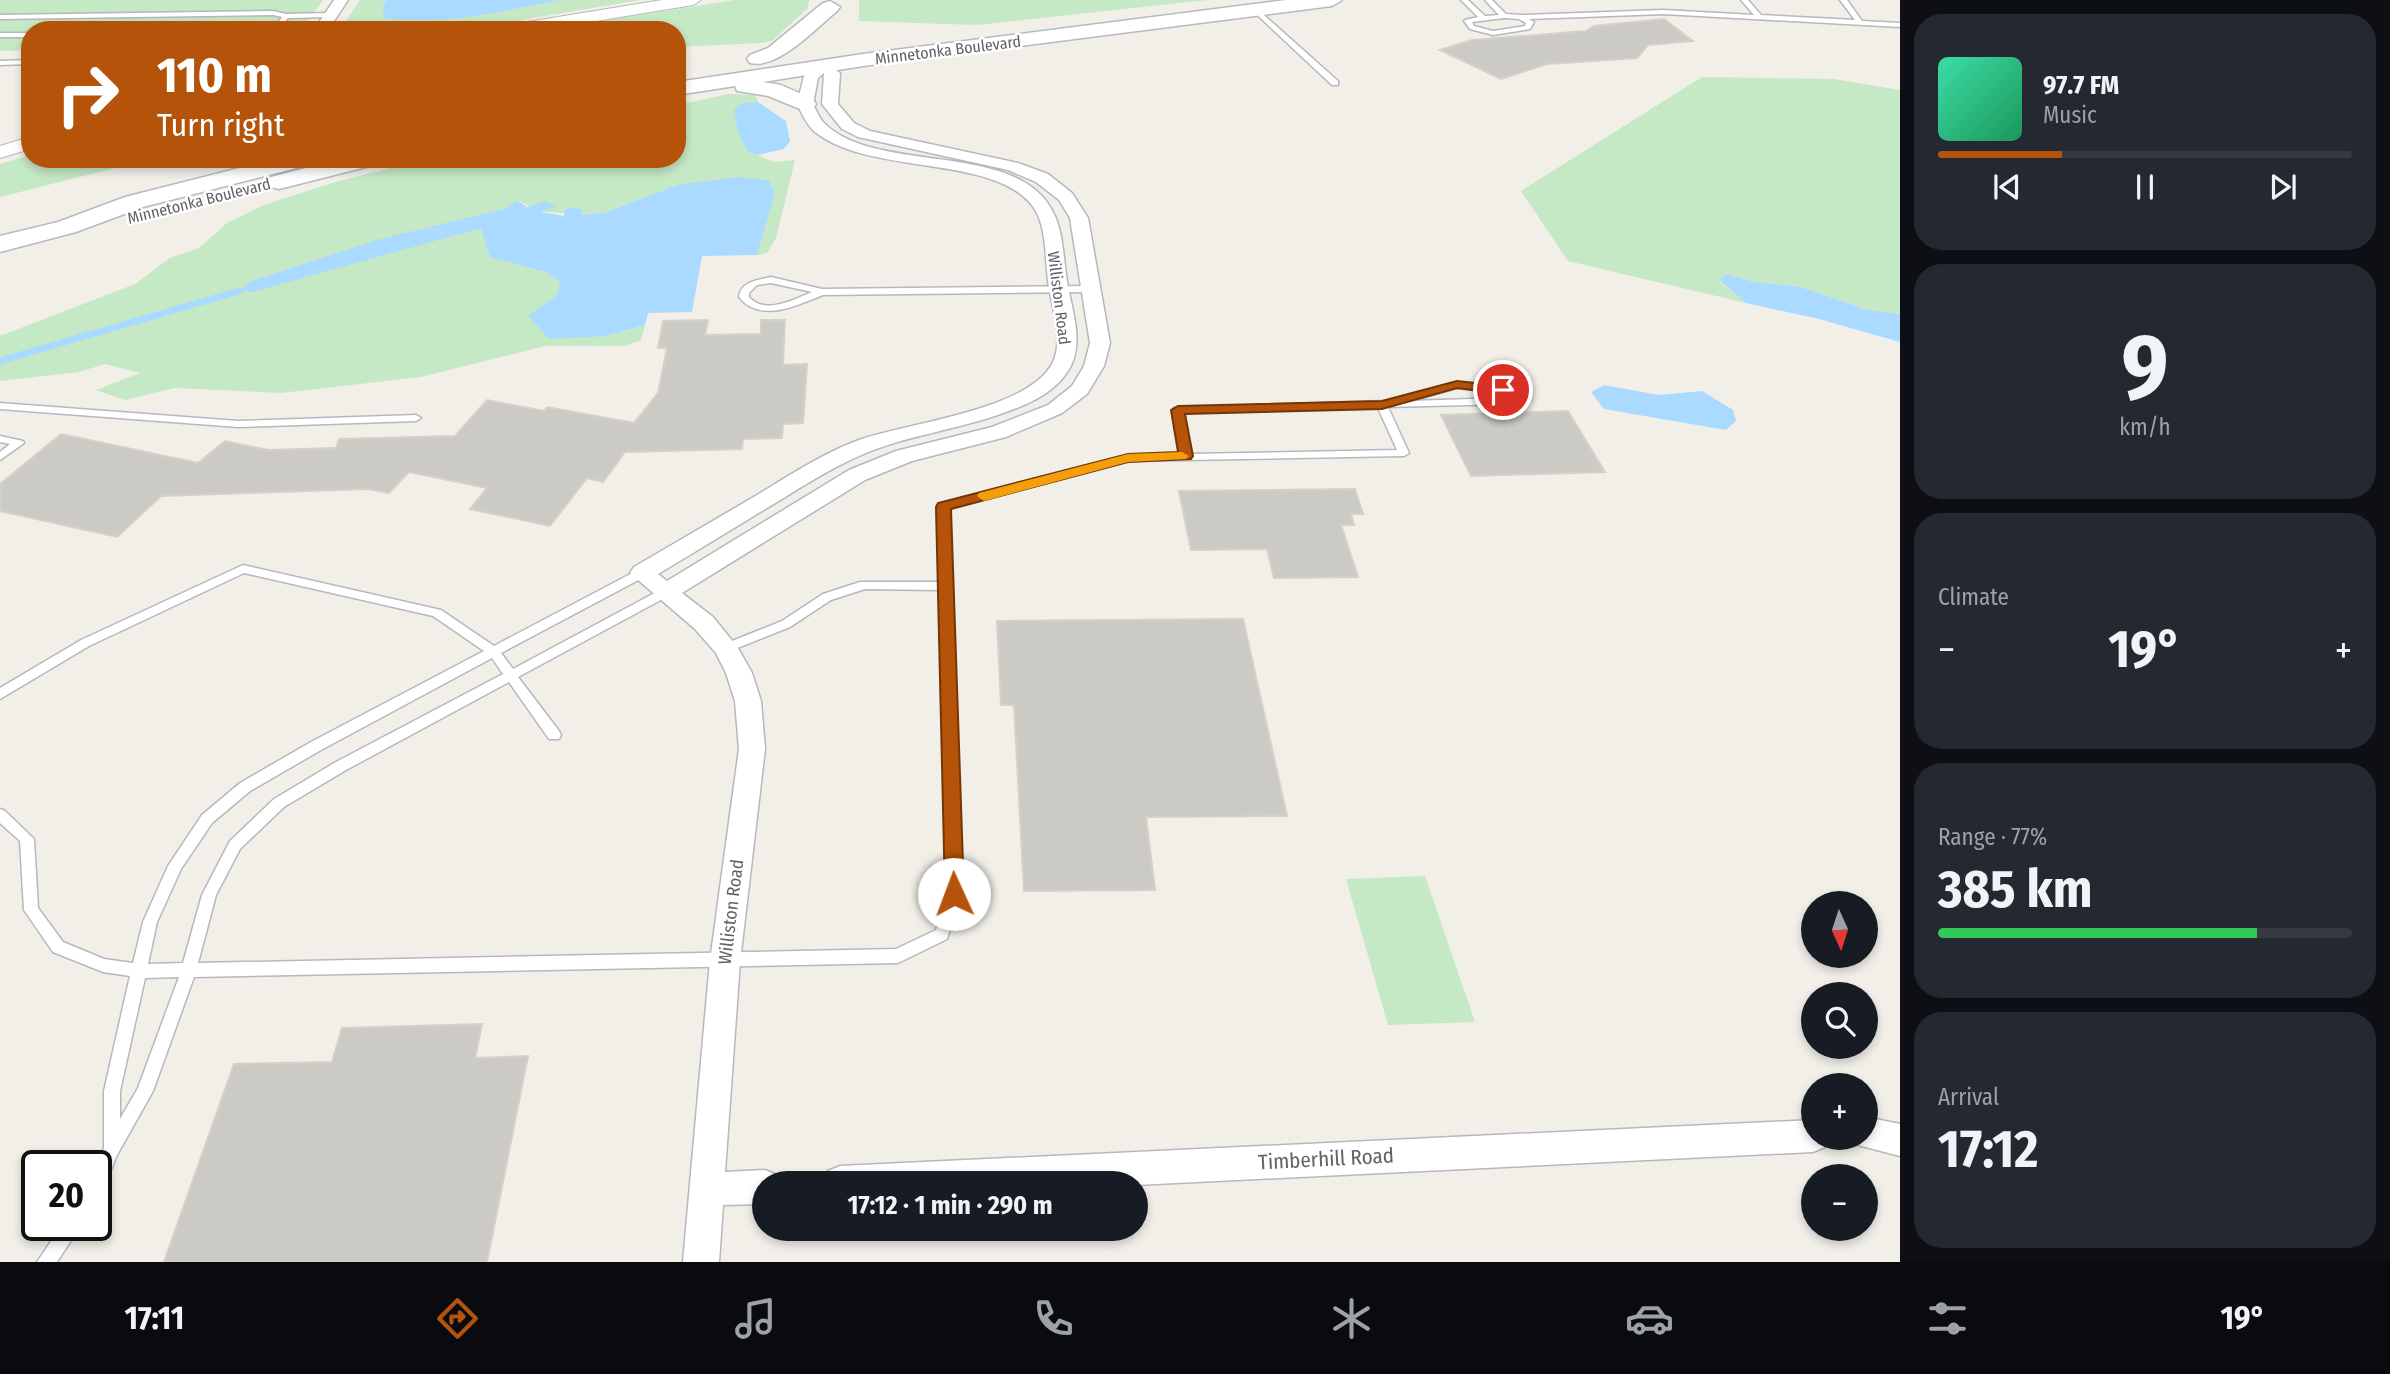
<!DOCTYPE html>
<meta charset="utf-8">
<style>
body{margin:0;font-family:"Fira Sans Condensed",sans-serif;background:#242831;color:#f1f3f6;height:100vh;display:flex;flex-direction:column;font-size:26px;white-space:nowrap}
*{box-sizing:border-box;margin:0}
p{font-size:23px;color:#9ea1a6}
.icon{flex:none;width:38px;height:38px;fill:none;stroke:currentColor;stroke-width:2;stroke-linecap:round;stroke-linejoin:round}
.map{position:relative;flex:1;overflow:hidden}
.drawer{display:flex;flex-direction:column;gap:14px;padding:14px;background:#0d0f14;width:490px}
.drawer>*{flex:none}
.banner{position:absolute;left:21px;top:21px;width:665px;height:147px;border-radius:28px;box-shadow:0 4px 10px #0003;background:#b45309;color:#fff;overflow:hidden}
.needle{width:46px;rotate:177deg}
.fabs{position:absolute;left:1801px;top:891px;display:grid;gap:14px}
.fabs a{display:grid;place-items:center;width:77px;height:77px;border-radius:50%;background:#171b24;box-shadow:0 4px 10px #0003;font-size:35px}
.speed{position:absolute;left:21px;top:1150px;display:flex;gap:14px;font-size:35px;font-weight:700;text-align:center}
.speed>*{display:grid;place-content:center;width:91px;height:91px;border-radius:50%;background:#171b24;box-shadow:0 4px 10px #0003;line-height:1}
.speed .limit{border:4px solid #111;border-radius:10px;background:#fff;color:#111}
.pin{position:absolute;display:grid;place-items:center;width:60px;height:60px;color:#fff;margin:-30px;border:4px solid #fff;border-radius:50%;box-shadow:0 2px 7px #0007}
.me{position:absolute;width:77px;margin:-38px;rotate:358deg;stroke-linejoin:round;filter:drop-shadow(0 0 5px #0008)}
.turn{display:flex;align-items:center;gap:24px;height:147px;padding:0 21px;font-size:32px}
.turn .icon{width:91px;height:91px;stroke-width:2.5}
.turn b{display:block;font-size:49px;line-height:60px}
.big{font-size:52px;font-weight:700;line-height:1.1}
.drawer .tile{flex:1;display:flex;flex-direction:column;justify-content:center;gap:10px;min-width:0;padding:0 24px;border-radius:28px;background:#242831}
.drawer .dial{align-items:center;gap:0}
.dial b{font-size:91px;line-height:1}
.song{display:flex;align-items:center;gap:21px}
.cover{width:84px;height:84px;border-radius:10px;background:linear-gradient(135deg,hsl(160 70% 55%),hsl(150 70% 35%))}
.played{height:7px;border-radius:4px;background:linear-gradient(90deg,#b45309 30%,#363941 30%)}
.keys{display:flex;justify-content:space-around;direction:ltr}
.heat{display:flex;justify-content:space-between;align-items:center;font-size:38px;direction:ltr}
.charge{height:10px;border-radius:5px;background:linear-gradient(90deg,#34c759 77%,#363941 0)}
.trip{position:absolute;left:752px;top:1171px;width:396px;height:70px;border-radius:35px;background:#171b24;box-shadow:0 4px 10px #0003;font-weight:700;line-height:70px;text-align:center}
.tabs{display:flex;height:112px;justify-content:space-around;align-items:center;background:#090b0e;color:#9ea1a6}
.tabs .icon{width:49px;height:49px}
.tabs .on{color:#b45309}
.tabs b{font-size:32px;color:#f1f3f6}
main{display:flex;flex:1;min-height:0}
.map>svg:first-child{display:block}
</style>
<main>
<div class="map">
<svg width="1900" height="1262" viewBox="0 0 1900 1262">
<rect width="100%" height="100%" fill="#f1efe8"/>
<g fill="#c5e8c5">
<path d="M 0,0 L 323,0 L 301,30 L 30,30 L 30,50 L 0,51 Z"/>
<path d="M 360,0 L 387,0 L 383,6 L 493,13 L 561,0 L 640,0 L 463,30 L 340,30 Z"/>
<path d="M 735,0 L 809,0 L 808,8 L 773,40 L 761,43 L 677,47 L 677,30 L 566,30 L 565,27 Z"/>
<path d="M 859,0 L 1207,0 L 977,25 L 859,21 Z"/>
<path d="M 1702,77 L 1834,79 L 1900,90 L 1900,314 L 1868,310 L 1801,287 L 1754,282 L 1726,274 L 1720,282 L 1746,303 L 1568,261 L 1521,191 Z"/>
<path d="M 729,94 L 755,95 L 758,102 L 742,103 L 747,151 L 774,162 L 795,160 L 776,238 L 767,253 L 757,255 L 775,192 L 677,185 L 607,212 L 580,215 L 539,211 L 517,200 L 482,228 L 490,257 L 548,273 L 560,282 L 557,295 L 606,336 L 645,325 L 641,340 L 626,346 L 545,346 L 421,377 L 281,393 L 175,388 L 125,400 L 96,390 L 140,373 L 105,364 L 79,372 L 0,381 L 0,336 L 135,284 L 170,258 L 199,248 L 227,223 L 264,205 L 335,182 L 427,159 L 677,159 L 677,105 Z"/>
<path d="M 30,155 L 30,159 L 151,159 L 0,197 L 0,164 Z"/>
<path d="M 1425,876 L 1475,1022 L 1388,1025 L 1346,879 Z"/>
</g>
<g fill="#aadaff">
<path d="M 387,0 L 561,0 C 504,11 442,26 384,18 L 383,5 Z"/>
<path d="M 758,102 L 786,121 L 790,141 L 784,149 L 757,155 L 747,151 L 738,131 L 734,110 L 742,103 Z"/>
<path d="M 738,177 L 769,181 L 775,193 L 757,255 L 702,256 L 692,312 L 648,313 L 645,325 L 606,336 L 549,339 L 528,316 L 557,295 L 560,282 L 548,273 L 490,257 L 481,228 L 252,292 L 239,291 L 249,282 L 377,240 L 507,208 L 517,200 L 527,207 L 546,201 L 556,206 L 541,212 L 564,216 L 565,209 L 576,207 L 583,211 L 581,215 L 607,212 L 677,185 Z"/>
<path d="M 1726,274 L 1754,282 L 1801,287 L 1868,310 L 1900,314 L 1900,342 L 1819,319 L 1746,303 L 1720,281 Z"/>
<path d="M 1604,385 L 1659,395 L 1702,391 L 1733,410 L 1736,421 L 1726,430 L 1604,409 L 1591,392 Z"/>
</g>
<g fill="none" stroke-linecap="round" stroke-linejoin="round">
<path stroke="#aadaff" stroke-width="7" d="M 0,361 L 239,291"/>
</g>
<g fill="#cccac5" stroke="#d6d1c6" stroke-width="2">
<path d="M 1664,19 L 1693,41 L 1648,45 L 1637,58 L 1547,64 L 1501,79 L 1440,50 L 1472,40 L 1586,31 L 1594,26 Z"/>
<path d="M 708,320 L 705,335 L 761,334 L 761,320 L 785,320 L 783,365 L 807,364 L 803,423 L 783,424 L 782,438 L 743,439 L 742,449 L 625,452 L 603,482 L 587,478 L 550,526 L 470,509 L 487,488 L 409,472 L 389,493 L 368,489 L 161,496 L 117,537 L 0,511 L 0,484 L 61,434 L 198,463 L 225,441 L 268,450 L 336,448 L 339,439 L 455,436 L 487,400 L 544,411 L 547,407 L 634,423 L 658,393 L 667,348 L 658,348 L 663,321 Z"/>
<path d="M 1568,411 L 1605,472 L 1471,476 L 1441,415 Z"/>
<path d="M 1355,489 L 1363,514 L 1351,514 L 1354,525 L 1341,525 L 1358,577 L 1274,578 L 1267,549 L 1191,550 L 1179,491 Z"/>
<path d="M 1243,619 L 1287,816 L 1146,817 L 1155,890 L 1024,891 L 1014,705 L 1001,705 L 997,621 Z"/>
<path d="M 482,1024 L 475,1058 L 528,1056 L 487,1262 L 164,1262 L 234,1064 L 332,1062 L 342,1028 Z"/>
</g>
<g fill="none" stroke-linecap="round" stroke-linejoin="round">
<g stroke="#b5b8bc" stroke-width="3">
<g id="service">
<path d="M 1461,0 L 1468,0 L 1485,16 L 1499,15 L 1485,0 L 1492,0 L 1506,14 L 1521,15 L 1663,10 L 1754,15 L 1741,0 L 1748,0 L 1761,15 L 1855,20 L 1840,0 L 1847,0 L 1862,21 L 1900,23 L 1900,27 L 1663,14 L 1529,19 L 1534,22 L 1530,29 L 1493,35 L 1470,29 L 1464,21 L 1465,20 L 1478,17 ZM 1504,18 L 1519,19 L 1526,23 L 1525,26 L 1493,31 L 1474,26 L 1472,22 Z"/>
<path d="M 1252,8 L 1256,8 L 1338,81 L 1338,85 L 1332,85 L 1252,10 Z"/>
<path d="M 273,11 L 286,14 L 330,13 L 333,15 L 330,17 L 288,18 C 280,29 269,30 256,30 L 278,23 L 282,17 L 273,15 L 0,19 L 0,15 Z"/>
<rect x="0" y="33" width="30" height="4"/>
<path d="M 30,60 L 30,64 L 0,65 L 0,61 Z"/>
<path d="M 771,277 L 822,289 L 1090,286 L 1095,289 L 1090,292 L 823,295 C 797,305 761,324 739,297 C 741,281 758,280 771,277 ZM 771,283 L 812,292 C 793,300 765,315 749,297 L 749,293 L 757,285 Z"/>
<path d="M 1457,382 L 1507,388 L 1515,401 L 1510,404 L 1388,407 L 1409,453 L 1404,456 L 1128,461 L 949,509 L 961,894 L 947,939 L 898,963 L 194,977 L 153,1091 L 117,1155 L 102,1192 L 96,1194 L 96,1166 L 104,1148 L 104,1091 L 130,976 L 103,972 L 53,952 L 24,910 L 20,841 L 0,823 L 0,809 L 5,811 L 34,839 L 38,908 L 63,942 L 104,959 L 133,963 L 143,922 L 168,866 L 202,815 L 240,783 L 311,742 L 484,651 L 433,616 L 244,573 L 89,646 L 0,699 L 0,688 L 81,640 L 243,565 L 441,610 L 494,646 L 638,570 L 646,570 L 648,573 L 646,576 L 501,653 L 513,669 L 662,589 L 670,589 L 672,592 L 670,595 L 518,677 L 559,731 L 561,735 L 559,739 L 549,739 L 509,682 L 346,770 L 284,807 L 240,849 L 216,895 L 198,963 L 896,949 L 936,930 L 947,894 L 939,590 L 865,589 L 831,600 L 790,627 L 730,651 L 722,651 L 720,648 L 722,645 L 782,621 L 823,594 L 860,582 L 939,582 L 937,507 L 939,504 L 1128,455 L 1180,454 L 1173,410 L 1174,408 L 1384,401 ZM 1457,388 L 1500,393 L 1503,398 L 1410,401 ZM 1378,408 L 1397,450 L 1191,454 L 1184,413 ZM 492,658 L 503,674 L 336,762 L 274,799 L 230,841 L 202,895 L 183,963 L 148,964 L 157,922 L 181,869 L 212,823 L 250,791 L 321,750 ZM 179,977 L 138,1088 L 120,1119 L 120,1091 L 145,978 Z"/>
<path d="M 0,403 L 238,421 L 416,415 L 421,418 L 416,421 L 238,427 L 0,409 Z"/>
<path d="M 0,436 L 23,441 L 24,443 L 0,460 L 0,452 L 10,444 L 0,442 Z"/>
<path d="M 62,1225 L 81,1225 L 57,1262 L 37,1262 Z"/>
</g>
</g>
<g stroke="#b5b8bc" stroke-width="3">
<g id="minor">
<path d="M 334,0 L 348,0 L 328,30 L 314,30 Z"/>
<path d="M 824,62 L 840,73 L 838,104 L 854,123 L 870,131 L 1018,163 L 1048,174 L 1072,193 L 1088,218 L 1110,343 L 1104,366 L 1087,394 L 1062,413 L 1006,437 L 912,461 L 865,480 L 682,593 L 713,617 L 738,648 L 752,673 L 761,701 L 765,749 L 740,961 L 725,1172 L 765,1170 L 777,1175 L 780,1183 L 765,1183 L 765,1204 L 723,1205 L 719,1262 L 683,1262 L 710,961 L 739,749 L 735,701 L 726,673 L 716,653 L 695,629 L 630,573 L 634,567 C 673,544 713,521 752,498 C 787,477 821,454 859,440 C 907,423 1026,411 1052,364 C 1065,339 1051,306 1048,281 C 1045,258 1047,228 1034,208 C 996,153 869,177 814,131 C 806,124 802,113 797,104 L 804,76 ZM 824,73 L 822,104 L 842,129 L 858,137 L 1008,170 L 1036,182 L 1059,200 L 1070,218 L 1090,343 L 1084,366 L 1072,386 L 1048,405 L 992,427 L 896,451 L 849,470 L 667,581 L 658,574 C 695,552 731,530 767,508 C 797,490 827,470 859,456 C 906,435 958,430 1006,412 C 1033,403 1065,387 1074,358 C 1082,330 1069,302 1066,274 C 1063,254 1063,231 1053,212 C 1017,139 875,176 823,122 C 819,117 816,110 813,104 L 818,78 Z"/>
<path d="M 1866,1117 L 1900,1124 L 1900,1156 L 1854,1144 L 1851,1138 L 1866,1138 Z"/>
<path d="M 1813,1120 L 1813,1138 L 1829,1138 L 1825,1147 L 1813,1152 L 1136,1185 L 1136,1183 L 823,1183 L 828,1171 L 840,1166 Z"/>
</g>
</g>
<g stroke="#b5b8bc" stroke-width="2">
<g id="tertiary">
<path d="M 662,0 L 701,0 L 693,5 L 542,30 L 501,30 L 509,25 Z"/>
<path d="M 30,137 L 30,149 L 0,158 L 0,146 Z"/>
</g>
</g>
<g stroke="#b6babf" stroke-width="3">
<g id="secondary">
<path d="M 1286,0 L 1342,0 L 1332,6 L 863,66 L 763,82 L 781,85 L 813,99 L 816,104 L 813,109 L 805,111 L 768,96 L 737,91 L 735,86 L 677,95 L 677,82 L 863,54 Z"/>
<path d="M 830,1 L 840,7 L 837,11 C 816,28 778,70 750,63 L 747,59 L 750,55 L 768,48 L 823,3 Z"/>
<path d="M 275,159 L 316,159 L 312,164 L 143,207 L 76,232 L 0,252 L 0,236 L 58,222 L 125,197 Z"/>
<path d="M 341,159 L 382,159 L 378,164 L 279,189 L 271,187 L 267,182 L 271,177 Z"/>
</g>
</g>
<use href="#service" fill="#fff" fill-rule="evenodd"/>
<use href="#minor" fill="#fff" fill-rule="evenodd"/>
<use href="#tertiary" fill="#fff" fill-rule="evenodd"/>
<use href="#secondary" fill="#fff" fill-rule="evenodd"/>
</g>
<path fill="#b45309" stroke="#753606" stroke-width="2" d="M 1457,381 L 1503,386 L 1510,390 L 1503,394 L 1457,388 L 1382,409 L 1185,414 L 1193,456 L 1191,459 L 1128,462 L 951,509 L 964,894 L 961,899 L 954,901 L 948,899 L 945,894 L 936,507 L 938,503 L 1128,454 L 1178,452 L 1171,410 L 1178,406 L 1382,401 Z"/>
<path fill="#f59e0b" d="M 1182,452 L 1189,456 L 1186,459 L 1128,462 L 984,501 L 977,496 L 979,493 L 1128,454 Z"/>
<g text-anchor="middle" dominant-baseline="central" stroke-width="5" stroke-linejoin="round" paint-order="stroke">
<g font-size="16" fill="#5f6368" stroke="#fff">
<text transform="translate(948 50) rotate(-7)">Minnetonka Boulevard</text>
<text transform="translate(199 201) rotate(-14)">Minnetonka Boulevard</text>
<text transform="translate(1059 298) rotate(83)">Williston Road</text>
</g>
<g font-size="18" fill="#5f6368" stroke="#fff">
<text transform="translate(731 912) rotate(-83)">Williston Road</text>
</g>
<g font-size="21" fill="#5f6368" stroke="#fff">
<text transform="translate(1326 1159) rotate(-3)">Timberhill Road</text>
</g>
</g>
</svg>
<div class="fabs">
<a><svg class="needle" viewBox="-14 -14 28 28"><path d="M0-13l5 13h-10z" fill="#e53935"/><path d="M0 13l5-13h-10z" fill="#9ea1a6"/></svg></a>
<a><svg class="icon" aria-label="search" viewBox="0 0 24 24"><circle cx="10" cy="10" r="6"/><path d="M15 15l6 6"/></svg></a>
<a>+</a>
<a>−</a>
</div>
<div class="speed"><div class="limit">20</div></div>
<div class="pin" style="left:1503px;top:390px;background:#d93025"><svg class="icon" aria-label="arrive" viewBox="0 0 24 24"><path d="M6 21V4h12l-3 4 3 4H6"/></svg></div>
<svg class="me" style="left:954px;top:894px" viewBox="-20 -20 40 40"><circle r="19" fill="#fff"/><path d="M0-13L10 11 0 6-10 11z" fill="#b45309"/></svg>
<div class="trip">17:12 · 1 min · 290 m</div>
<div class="banner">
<div class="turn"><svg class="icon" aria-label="right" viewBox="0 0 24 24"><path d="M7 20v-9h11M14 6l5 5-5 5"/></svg><div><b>110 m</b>Turn right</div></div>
</div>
</div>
<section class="drawer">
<div class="tile">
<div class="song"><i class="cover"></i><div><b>97.7 FM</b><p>Music</p></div></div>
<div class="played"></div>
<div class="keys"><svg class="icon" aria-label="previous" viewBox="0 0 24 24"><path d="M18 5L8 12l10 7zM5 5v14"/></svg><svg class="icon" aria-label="pause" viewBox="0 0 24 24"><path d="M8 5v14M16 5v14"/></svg><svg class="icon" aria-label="next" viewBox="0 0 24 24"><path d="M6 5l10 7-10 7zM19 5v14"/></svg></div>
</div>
<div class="tile dial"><b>9</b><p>km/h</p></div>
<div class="tile"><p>Climate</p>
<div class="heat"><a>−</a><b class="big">19°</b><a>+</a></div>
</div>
<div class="tile"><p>Range · 77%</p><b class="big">385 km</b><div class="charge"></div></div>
<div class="tile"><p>Arrival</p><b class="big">17:12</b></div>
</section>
</main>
<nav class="tabs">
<b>17:11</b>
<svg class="icon on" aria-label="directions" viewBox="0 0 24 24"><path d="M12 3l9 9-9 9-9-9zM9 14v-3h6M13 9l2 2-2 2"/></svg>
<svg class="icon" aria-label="music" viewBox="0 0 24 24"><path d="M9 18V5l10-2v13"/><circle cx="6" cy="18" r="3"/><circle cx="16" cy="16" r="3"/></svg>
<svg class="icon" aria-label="phone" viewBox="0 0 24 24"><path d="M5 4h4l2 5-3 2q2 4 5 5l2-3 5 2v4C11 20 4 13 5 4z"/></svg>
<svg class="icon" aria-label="climate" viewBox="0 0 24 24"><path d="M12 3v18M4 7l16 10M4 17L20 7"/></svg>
<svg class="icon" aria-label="car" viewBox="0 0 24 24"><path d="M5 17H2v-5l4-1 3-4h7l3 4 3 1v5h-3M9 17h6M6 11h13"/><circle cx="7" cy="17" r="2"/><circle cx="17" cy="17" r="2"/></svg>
<svg class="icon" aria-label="filters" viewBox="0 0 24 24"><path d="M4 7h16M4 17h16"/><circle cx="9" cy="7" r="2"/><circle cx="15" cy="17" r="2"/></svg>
<b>19°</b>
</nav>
